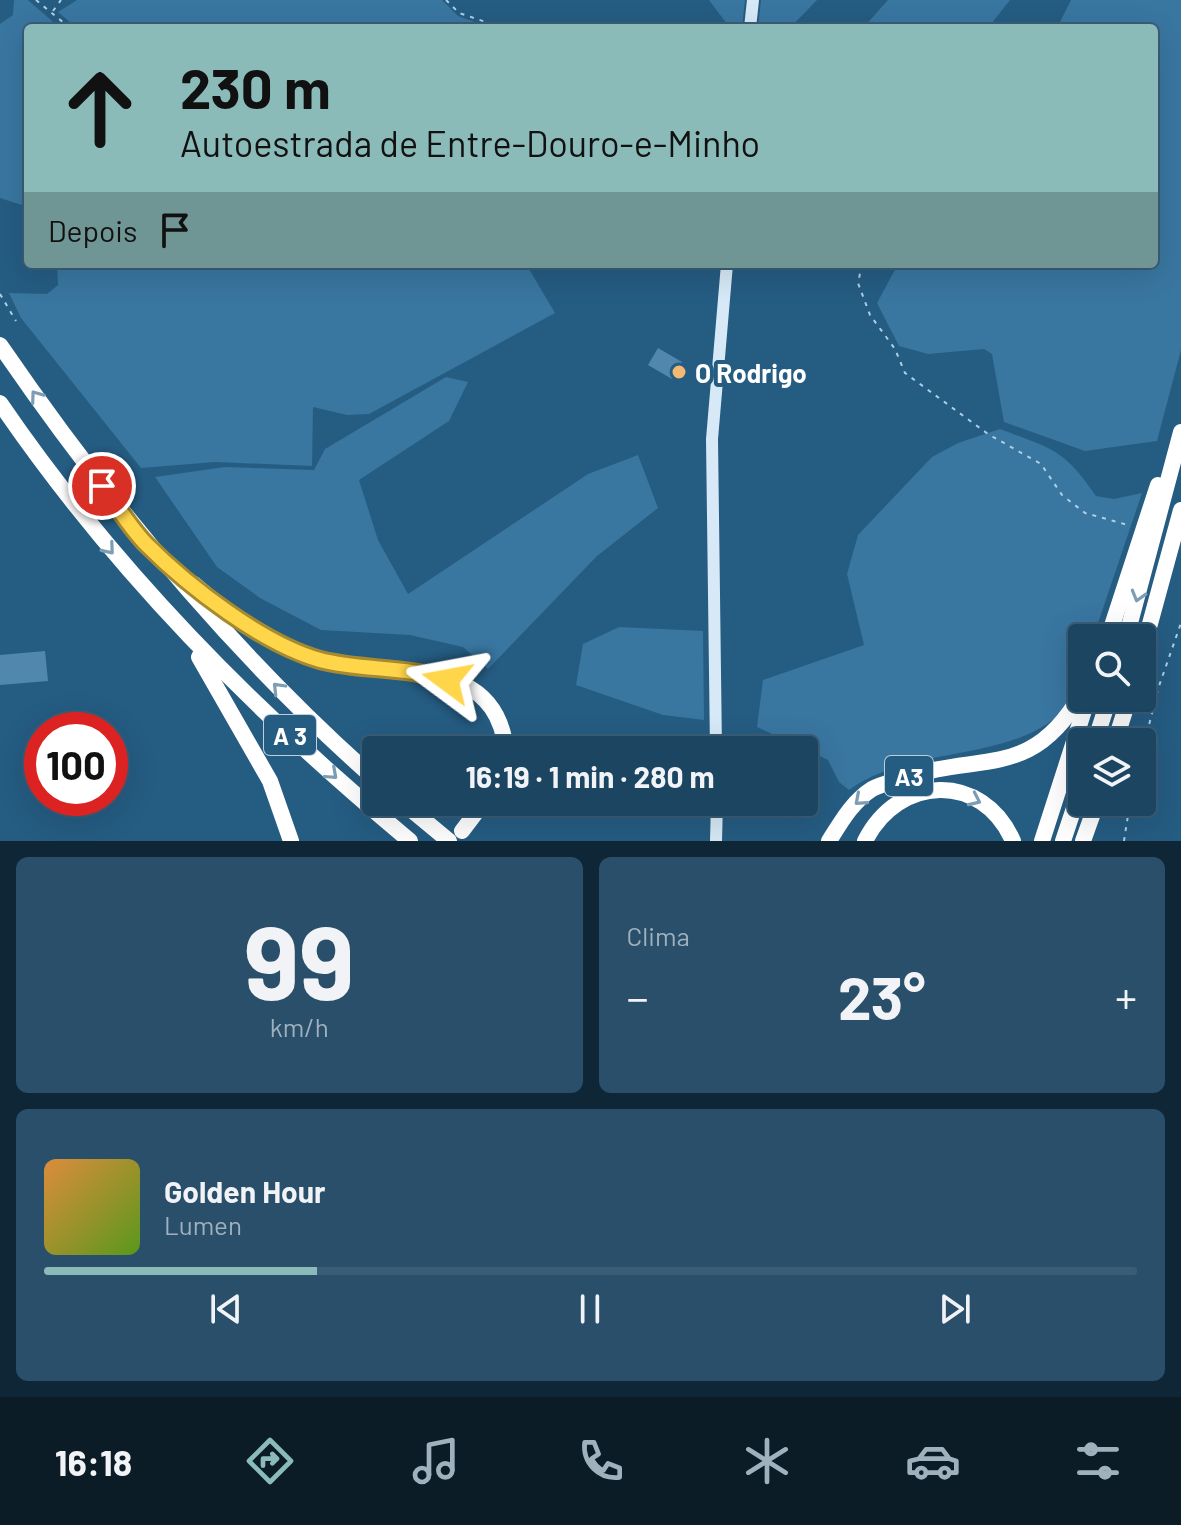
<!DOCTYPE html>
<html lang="pt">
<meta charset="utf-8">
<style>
body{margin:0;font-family:Barlow,sans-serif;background:#294f6b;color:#f1f3f6;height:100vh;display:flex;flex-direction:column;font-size:30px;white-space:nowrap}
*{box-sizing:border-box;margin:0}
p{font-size:26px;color:#a0b1be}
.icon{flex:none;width:44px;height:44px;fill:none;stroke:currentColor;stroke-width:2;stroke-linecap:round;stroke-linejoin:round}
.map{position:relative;height:841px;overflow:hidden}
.drawer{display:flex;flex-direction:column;gap:16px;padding:16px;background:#0f2636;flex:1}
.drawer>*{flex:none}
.top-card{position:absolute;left:24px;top:24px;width:1134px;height:244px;border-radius:8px;box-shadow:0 8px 32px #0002,0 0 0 2px #3a5d77;background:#8bbbb9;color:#111;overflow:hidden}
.fabs{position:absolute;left:1068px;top:624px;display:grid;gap:16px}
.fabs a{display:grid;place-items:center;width:88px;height:88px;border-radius:8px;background:#1c4562;box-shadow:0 8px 32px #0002,0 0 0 2px #3a5d77;font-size:40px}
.speed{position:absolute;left:24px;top:712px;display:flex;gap:16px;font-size:40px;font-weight:700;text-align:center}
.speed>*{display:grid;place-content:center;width:104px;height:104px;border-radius:50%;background:#1c4562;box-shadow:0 8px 32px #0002,0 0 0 2px #3a5d77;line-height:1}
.speed .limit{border:12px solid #d22;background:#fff;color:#111}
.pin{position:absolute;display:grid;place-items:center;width:68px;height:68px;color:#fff;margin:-34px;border:4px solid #fff;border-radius:50%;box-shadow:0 2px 8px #0007}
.me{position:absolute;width:88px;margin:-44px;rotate:283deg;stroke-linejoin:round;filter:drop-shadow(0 0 6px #0008)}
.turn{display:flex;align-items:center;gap:28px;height:168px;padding:0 24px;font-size:36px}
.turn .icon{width:104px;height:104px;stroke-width:2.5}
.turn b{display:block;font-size:56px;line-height:68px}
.then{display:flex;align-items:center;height:76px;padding:0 24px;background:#0003;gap:16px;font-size:30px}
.big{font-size:60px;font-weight:700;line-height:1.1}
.drawer .tile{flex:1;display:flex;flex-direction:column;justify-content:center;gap:12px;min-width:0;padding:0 28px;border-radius:12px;background:#294f6b}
.drawer .dial{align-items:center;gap:0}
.dial b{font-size:104px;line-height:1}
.song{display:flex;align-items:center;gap:24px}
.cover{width:96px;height:96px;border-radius:12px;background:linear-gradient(135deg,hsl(30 70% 55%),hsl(90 70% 35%))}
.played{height:8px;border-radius:4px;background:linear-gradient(90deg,#8bbbb9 25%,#3a5d77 25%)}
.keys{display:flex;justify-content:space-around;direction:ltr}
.heat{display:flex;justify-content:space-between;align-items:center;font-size:44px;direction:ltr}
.drawer .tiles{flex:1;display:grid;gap:16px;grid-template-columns:1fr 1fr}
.tile:last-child{grid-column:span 2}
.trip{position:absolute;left:362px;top:736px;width:456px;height:80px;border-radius:8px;background:#1c4562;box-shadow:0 8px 32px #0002,0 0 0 2px #3a5d77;font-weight:700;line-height:80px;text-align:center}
.tab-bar{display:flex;height:128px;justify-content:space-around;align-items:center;background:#0b1c27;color:#a0b1be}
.tab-bar .icon{width:56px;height:56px}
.tab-bar .current{color:#8bbbb9}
.tab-bar b{font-size:36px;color:#f1f3f6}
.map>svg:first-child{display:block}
</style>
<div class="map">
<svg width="1181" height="841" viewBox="0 0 1181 841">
<rect width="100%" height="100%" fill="#255c82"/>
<g fill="#3976a0">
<path d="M 14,0 L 28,0 L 60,28 L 28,28 L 28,207 L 0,198 L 0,24 L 13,15 Z"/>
<path d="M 77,0 L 442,0 L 458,16 L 491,28 L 77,28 L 58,12 Z"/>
<path d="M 709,0 L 745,0 L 742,28 L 730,28 Z"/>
<path d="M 761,0 L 817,0 L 790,28 L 758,28 Z"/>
<path d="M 888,0 L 1010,0 L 988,28 L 863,28 Z"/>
<path d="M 1071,0 L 1181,0 L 1181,350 L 1157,441 L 1085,451 L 1004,422 L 992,354 L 984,349 L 928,354 L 899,346 L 877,303 L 898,264 L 1154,264 L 1154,28 L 1057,28 Z"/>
<path d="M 57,264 L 526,264 L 555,313 L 369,414 L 347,415 L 313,407 L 312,466 L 215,462 L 141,468 L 21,318 L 9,293 L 47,294 L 58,285 Z"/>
<path d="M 446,377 L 468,382 L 449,421 L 359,480 L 378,540 L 408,594 L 588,474 L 638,455 L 658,508 L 597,556 L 488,669 L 463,647 L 410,635 L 321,630 L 260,598 L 217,567 L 155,477 L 225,467 L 314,470 L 325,449 Z"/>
<path d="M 1000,429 C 1052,449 1063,448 1096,496 L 1114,499 L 1142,493 L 1093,638 L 1082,638 C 1082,658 1084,680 1072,698 C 1031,765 913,742 849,790 L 839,782 L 828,760 L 757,727 L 763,680 L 864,645 L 847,574 L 858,535 L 932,457 L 958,443 Z"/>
<path d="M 619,627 L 703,631 L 704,720 L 663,715 L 576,685 L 583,644 Z"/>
</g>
<g fill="#5187ac">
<path d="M 658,348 L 682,362 L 672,379 L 648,365 Z"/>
<path d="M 45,651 L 48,681 L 0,685 L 0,655 Z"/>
</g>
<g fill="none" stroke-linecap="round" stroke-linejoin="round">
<g stroke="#add0e7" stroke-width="2" stroke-dasharray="4 6" stroke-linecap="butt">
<path d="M 36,0 L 70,28"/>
<path d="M 446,0 L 459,13 L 504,28"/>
<path d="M 53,11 L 61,0"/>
<path d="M 862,264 L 858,283 L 870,315 L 895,349 L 905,373 L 988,434 L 1041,464 L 1062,495 L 1085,513 L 1128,525"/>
<path d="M 0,294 L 16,321"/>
<path d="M 1142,753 L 1158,689 L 1181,623"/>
<path d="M 1124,841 L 1130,802"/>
</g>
<g stroke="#d7e9f6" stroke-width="12">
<path d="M 750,28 L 753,0"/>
<path d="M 716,750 L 712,439 L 727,264"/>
<path d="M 716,841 L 717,802"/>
</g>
<g stroke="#fff" stroke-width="16">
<path d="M 0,345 C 109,504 231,652 376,780"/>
<path d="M 0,403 C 114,570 255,712 410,841"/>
<path d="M 194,584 C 231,616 270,644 318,659 C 387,681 495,650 506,750"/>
<path d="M 1108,638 L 1158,485"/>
<path d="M 1126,638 L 1181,432"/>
<path d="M 1142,653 L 1181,510"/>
<path d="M 199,657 L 270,781 L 291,841"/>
<path d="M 1095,742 L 1109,698"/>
<path d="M 1115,742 L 1129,698"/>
<path d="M 402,802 L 449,841"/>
<path d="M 462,831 L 484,802"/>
<path d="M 829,841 C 841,822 852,802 872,789 C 881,784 892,782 902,779 C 980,751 1031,782 1082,693"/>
<path d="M 865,841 C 898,775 982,771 1013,841"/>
<path d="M 1042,841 L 1088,698"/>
<path d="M 1063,841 L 1082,784"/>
<path d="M 1083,841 L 1097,802"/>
</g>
</g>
<defs><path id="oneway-chevron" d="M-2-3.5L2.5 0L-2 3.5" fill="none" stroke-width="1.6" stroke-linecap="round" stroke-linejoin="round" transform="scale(2)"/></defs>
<g stroke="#7c9db4">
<use href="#oneway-chevron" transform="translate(36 396) rotate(-126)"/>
<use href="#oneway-chevron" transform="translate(109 549) rotate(50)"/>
<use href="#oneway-chevron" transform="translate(1138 596) rotate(106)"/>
<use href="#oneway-chevron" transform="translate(278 688) rotate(-134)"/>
<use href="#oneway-chevron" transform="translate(332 774) rotate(42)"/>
<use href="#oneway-chevron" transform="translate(860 800) rotate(139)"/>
<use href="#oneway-chevron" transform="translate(975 800) rotate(25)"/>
</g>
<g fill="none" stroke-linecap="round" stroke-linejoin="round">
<g stroke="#a68a30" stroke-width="20">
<path id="route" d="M 102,486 C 117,505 130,528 147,545 C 189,587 263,644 320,660 C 362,671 406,666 447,680"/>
</g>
<use href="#route" stroke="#ffd54a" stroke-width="14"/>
</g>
<circle fill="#f1b971" stroke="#255c82" stroke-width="3" cx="679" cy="372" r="8"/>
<g text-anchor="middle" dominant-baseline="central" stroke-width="8" stroke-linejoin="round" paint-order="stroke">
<g fill="#255c82" stroke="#beceda" stroke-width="2">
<rect x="264" y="715" width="52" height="40" rx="6"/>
<rect x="885" y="756" width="48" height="40" rx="6"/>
</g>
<g font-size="24" font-weight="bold" fill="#fff">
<text x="290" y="735">A 3</text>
<text x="909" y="776">A3</text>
</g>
<g font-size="26" font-weight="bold" fill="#fff" stroke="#255c82" text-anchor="start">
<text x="695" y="372">O Rodrigo</text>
</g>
</g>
</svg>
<div class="fabs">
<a><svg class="icon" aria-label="search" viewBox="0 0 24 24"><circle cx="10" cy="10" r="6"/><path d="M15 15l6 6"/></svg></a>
<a><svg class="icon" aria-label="layers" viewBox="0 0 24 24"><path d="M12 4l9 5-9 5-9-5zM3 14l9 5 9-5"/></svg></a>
</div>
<div class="speed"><div class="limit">100</div></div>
<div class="pin" style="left:102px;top:486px;background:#d93025"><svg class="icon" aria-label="arrive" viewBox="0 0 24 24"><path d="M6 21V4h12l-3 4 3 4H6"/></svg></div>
<svg class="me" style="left:447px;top:680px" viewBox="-20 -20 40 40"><path d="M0-17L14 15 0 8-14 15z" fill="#ffd54a" stroke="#fff" stroke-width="4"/></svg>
<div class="trip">16:19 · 1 min · 280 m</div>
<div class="top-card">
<div class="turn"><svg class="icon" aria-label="ahead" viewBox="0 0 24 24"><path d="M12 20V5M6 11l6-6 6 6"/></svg><div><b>230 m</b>Autoestrada de Entre-Douro-e-Minho</div></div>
<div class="then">Depois<svg class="icon" aria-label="arrive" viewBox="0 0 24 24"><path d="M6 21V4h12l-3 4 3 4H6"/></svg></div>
</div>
</div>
<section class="drawer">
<div class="tiles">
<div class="tile dial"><b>99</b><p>km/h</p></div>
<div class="tile"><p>Clima</p>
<div class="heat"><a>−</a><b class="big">23°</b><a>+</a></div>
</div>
<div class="tile">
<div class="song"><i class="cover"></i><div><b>Golden Hour</b><p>Lumen</p></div></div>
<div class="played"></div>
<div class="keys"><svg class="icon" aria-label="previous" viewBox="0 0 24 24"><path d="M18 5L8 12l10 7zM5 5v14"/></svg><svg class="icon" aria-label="pause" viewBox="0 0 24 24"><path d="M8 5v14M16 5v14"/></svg><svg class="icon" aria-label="next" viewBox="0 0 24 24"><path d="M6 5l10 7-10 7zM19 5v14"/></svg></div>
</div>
</div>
</section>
<nav class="tab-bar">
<b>16:18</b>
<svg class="icon current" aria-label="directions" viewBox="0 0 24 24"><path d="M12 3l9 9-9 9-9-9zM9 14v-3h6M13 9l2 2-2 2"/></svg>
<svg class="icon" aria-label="music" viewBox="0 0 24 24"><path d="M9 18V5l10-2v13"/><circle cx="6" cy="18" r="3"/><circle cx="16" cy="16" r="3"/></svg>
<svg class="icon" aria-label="phone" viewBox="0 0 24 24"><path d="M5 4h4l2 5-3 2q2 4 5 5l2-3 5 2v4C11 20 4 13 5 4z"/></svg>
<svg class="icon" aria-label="climate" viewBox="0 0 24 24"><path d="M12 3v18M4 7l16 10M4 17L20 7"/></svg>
<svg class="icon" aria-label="car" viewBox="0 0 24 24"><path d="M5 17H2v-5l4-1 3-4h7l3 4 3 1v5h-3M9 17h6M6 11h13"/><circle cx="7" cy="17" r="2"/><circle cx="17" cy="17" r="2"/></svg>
<svg class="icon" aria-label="filters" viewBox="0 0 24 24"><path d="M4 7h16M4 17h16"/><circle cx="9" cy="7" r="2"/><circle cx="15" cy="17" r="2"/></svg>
</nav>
